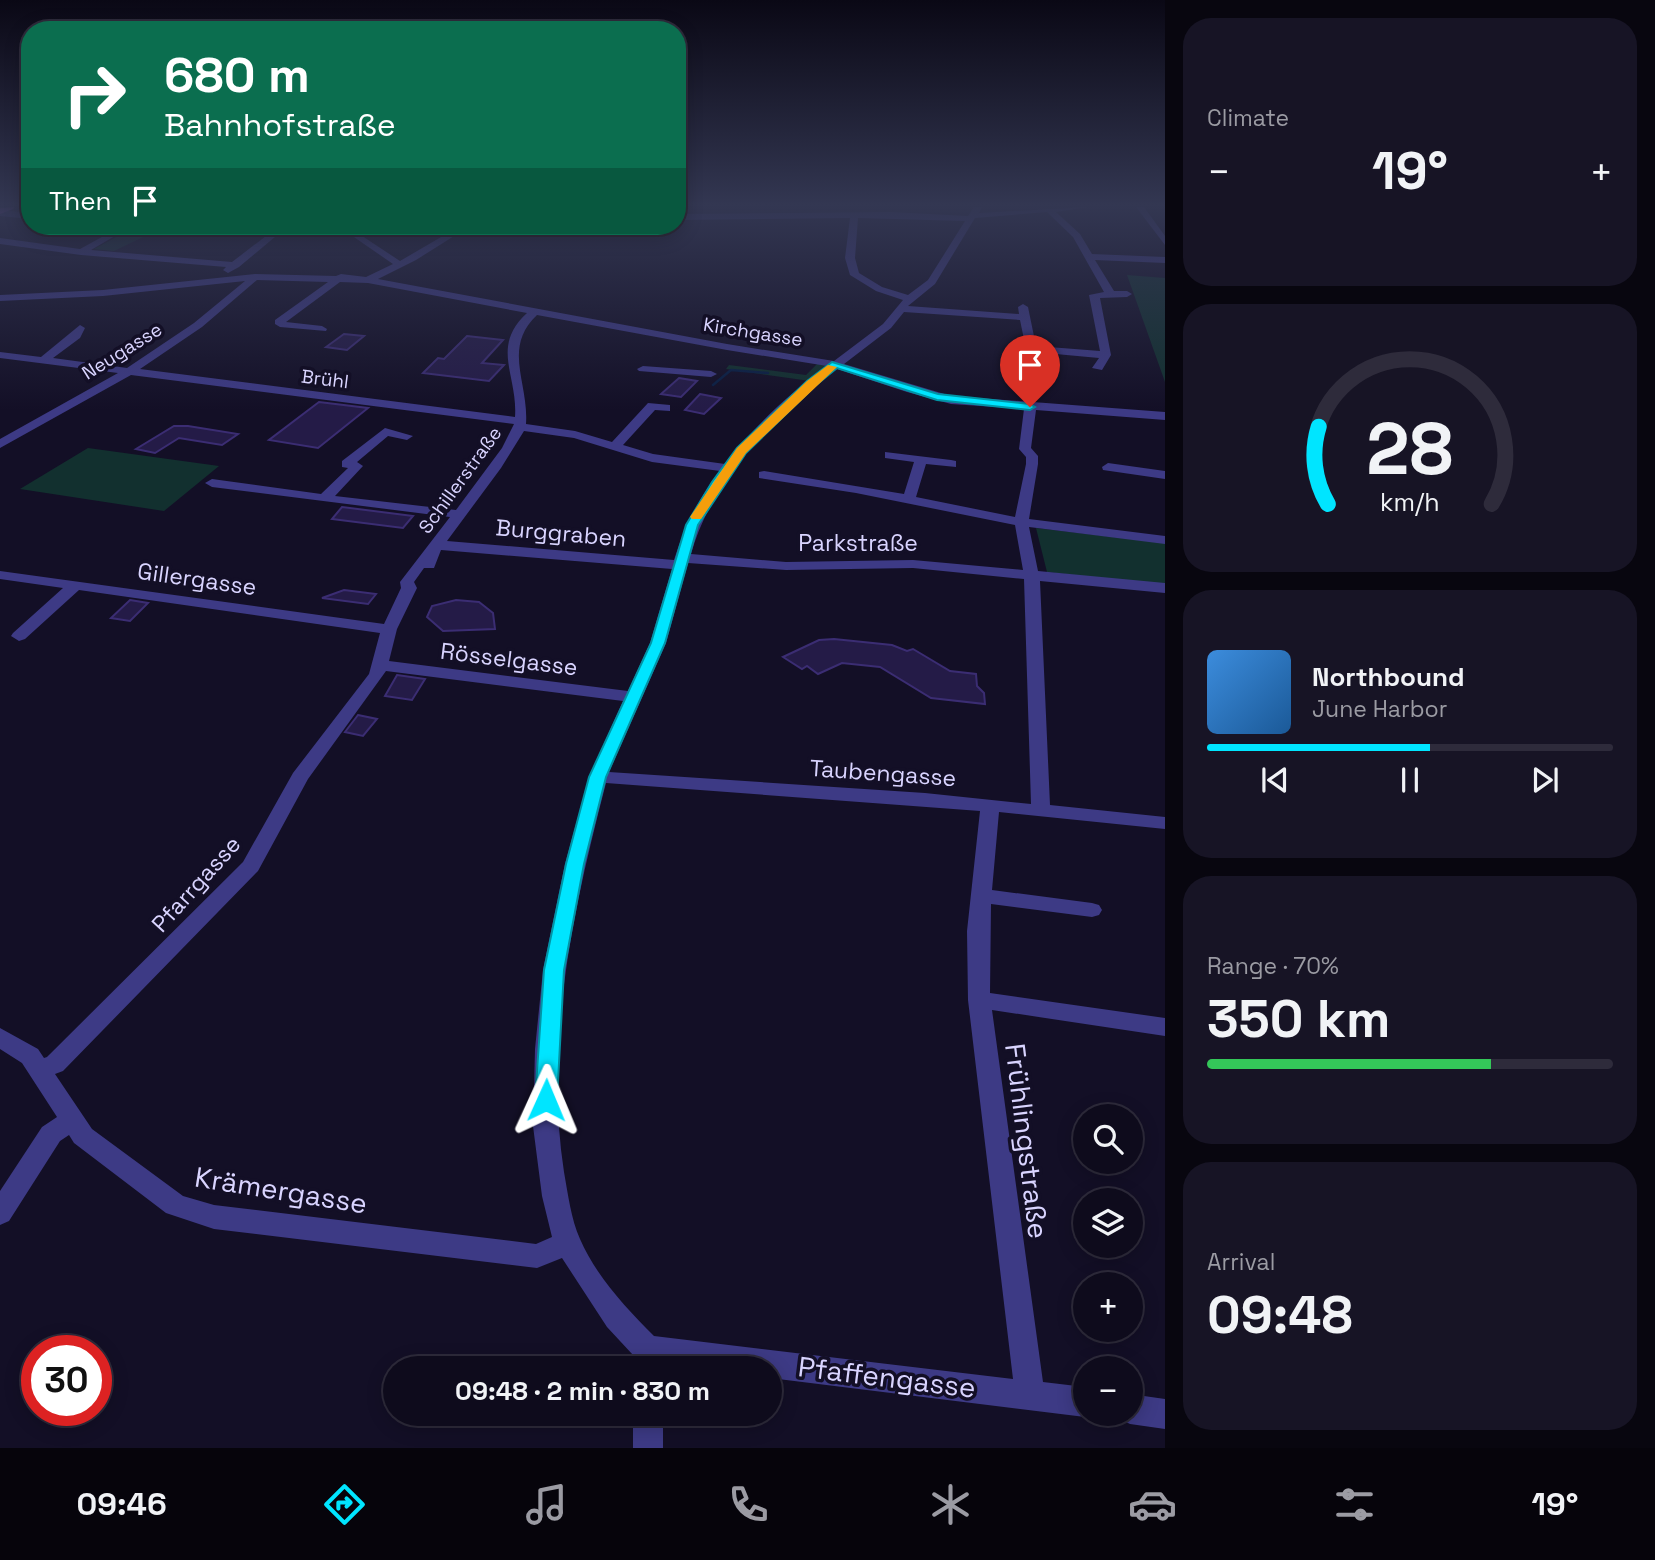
<!DOCTYPE html>
<meta charset="utf-8">
<style>
body{margin:0;font-family:"Space Grotesk",sans-serif;background:#171425;color:#f1f3f6;height:100vh;display:flex;flex-direction:column;font-size:26px;white-space:nowrap}
*{box-sizing:border-box;margin:0}
p{font-size:23px;color:#9b9ba3}
.icon{flex:none;width:38px;height:38px;fill:none;stroke:currentColor;stroke-width:2;stroke-linecap:round;stroke-linejoin:round}
.map{position:relative;flex:1;overflow:hidden}
.panel{display:flex;flex-direction:column;gap:18px;padding:18px;background:#08060f;width:490px}
.panel>*{flex:none}
.top-card{position:absolute;left:21px;top:21px;width:665px;height:214px;border-radius:28px;box-shadow:0 4px 18px #0003,0 0 0 2px #2e2b3b;background:#0b6e4f;color:#fff;overflow:hidden}
.buttons{position:absolute;left:1073px;top:1104px;display:grid;gap:14px}
.buttons a{display:grid;place-items:center;width:70px;height:70px;border-radius:50%;background:#0e0b1c;box-shadow:0 4px 18px #0003,0 0 0 2px #2e2b3b;font-size:35px}
.speed{position:absolute;left:21px;top:1335px;display:flex;gap:14px;font-size:35px;font-weight:700;text-align:center}
.speed>*{display:grid;place-content:center;width:91px;height:91px;border-radius:50%;background:#0e0b1c;box-shadow:0 4px 18px #0003,0 0 0 2px #2e2b3b;line-height:1}
.speed .limit{border:10px solid #d22;background:#fff;color:#111}
.pin{position:absolute;display:grid;place-items:center;width:60px;height:60px;color:#fff;margin:-72px -30px;border-radius:50% 50% 50% 0;rotate:-45deg;box-shadow:0 0 7px #0007}
.pin .icon{rotate:45deg}
.me{position:absolute;width:77px;margin:-38px;rotate:1deg;stroke-linejoin:round;filter:drop-shadow(0 0 5px #0008)}
.turn{display:flex;align-items:center;gap:24px;height:147px;padding:0 28px;font-size:32px}
.turn .icon{width:91px;height:91px;stroke-width:2.5}
.turn b{display:block;font-size:49px;line-height:60px}
.then{display:flex;align-items:center;height:66px;padding:0 28px;background:#0003;gap:14px;font-size:26px}
.big{font-size:52px;font-weight:700;line-height:1.1}
.panel .widget{flex:1;display:flex;flex-direction:column;justify-content:center;gap:10px;min-width:0;padding:0 24px;border-radius:28px;background:#171425}
.panel .dial{align-items:center;gap:0}
.dial svg{height:182px;overflow:visible;fill:none;stroke:#2e2b3b;stroke-width:7;stroke-linecap:round;text-anchor:middle}
.dial text{fill:#f1f3f6;stroke:none}
.song{display:flex;align-items:center;gap:21px}
.cover{width:84px;height:84px;border-radius:10px;background:linear-gradient(135deg,hsl(210 70% 55%),hsl(210 70% 35%))}
.played{height:7px;border-radius:4px;background:linear-gradient(90deg,#00e5ff 55%,#2e2b3b 55%)}
.keys{display:flex;justify-content:space-around;direction:ltr}
.heat{display:flex;justify-content:space-between;align-items:center;font-size:38px;direction:ltr}
.charge{height:10px;border-radius:5px;background:linear-gradient(90deg,#34c759 70%,#2e2b3b 0)}
.trip{position:absolute;left:383px;top:1356px;width:399px;height:70px;border-radius:35px;background:#0e0b1c;box-shadow:0 4px 18px #0003,0 0 0 2px #2e2b3b;font-weight:700;line-height:70px;text-align:center}
.menu{display:flex;height:112px;justify-content:space-around;align-items:center;background:#06040b;color:#9b9ba3}
.menu .icon{width:49px;height:49px}
.menu .active{color:#00e5ff}
.menu b{font-size:32px;color:#f1f3f6}
main{display:flex;flex:1;min-height:0}
.map>svg:first-child{display:block}
</style>
<main>
<div class="map">
<svg width="1165" height="1448" viewBox="0 0 1165 1448">
<rect width="100%" height="100%" fill="#130f26"/>
<g fill="#12302f">
<path d="M 137,226 L 166,226 L 114,251 L 94,249 Z"/>
<path d="M 1127,275 L 1165,278 L 1165,382 Z"/>
<path d="M 819,362 L 831,364 L 810,381 L 726,369 L 729,365 L 806,375 Z"/>
<path d="M 88,448 L 219,466 L 164,511 L 20,489 Z"/>
<path d="M 1036,528 L 1165,543 L 1165,585 L 1047,572 Z"/>
</g>
<g fill="none" stroke-linecap="round" stroke-linejoin="round">
<path stroke="#0a1f44" stroke-width="2.5" d="M 713,385 L 731,370 L 768,373"/>
</g>
<g fill="#241b47" stroke="#3b2d73" stroke-width="2">
<path d="M 344,334 L 364,336 L 347,350 L 326,347 Z"/>
<path d="M 467,336 L 503,340 L 482,363 L 504,365 L 489,381 L 423,373 L 438,358 L 444,359 Z"/>
<path d="M 679,378 L 697,381 L 681,397 L 661,394 Z"/>
<path d="M 700,394 L 721,398 L 704,414 L 685,410 Z"/>
<path d="M 319,402 L 368,408 L 318,448 L 269,440 Z"/>
<path d="M 174,426 L 188,426 L 238,434 L 222,445 L 179,438 L 155,453 L 136,449 Z"/>
<path d="M 342,507 L 413,516 L 403,528 L 332,519 Z"/>
<path d="M 344,590 L 376,594 L 368,604 L 322,598 Z"/>
<path d="M 130,600 L 148,603 L 130,621 L 111,618 Z"/>
<path d="M 456,600 L 479,602 L 493,613 L 495,629 L 443,631 L 427,617 L 432,606 Z"/>
<path d="M 834,639 L 892,645 L 907,651 L 913,649 L 950,671 L 976,674 L 977,686 L 984,693 L 985,704 L 931,698 L 880,667 L 842,663 L 818,674 L 807,666 L 802,669 L 783,657 L 819,640 Z"/>
<path d="M 397,675 L 425,679 L 412,700 L 385,696 Z"/>
<path d="M 358,715 L 377,719 L 363,736 L 345,732 Z"/>
</g>
<g fill="none" stroke-linecap="round" stroke-linejoin="round">
<g fill="#3d3a85" fill-rule="evenodd">
<path d="M 974,207 L 982,207 L 979,213 L 1088,207 L 1056,212 L 1080,234 L 1092,254 L 1165,257 L 1165,263 L 1095,260 L 1114,291 L 1127,291 L 1132,294 L 1127,297 L 1100,298 L 1111,355 L 1102,370 L 1092,368 L 1099,358 L 1034,352 L 1027,362 L 1019,362 L 1017,360 L 1026,349 L 1020,320 L 904,312 L 891,328 L 844,364 L 951,396 L 1165,412 L 1165,420 L 1036,410 L 1031,448 L 1038,456 L 1038,464 L 1029,519 L 1165,536 L 1165,544 L 1029,527 L 1038,571 L 1165,583 L 1165,593 L 1040,581 L 1050,805 L 1165,817 L 1165,829 L 999,812 L 992,890 L 1092,903 L 1099,905 L 1102,910 L 1099,915 L 1092,917 L 991,904 L 990,993 L 1165,1018 L 1165,1036 L 992,1010 L 1043,1382 L 1085,1387 L 1085,1414 L 1092,1414 L 1085,1417 L 770,1378 L 770,1368 L 694,1368 L 662,1365 L 662,1368 L 634,1368 L 633,1355 L 607,1327 L 562,1258 L 537,1268 L 214,1229 L 166,1213 L 74,1143 L 69,1135 L 60,1141 L 9,1221 L 0,1225 L 0,1191 L 42,1127 L 57,1117 L 22,1063 L 0,1049 L 0,1028 L 38,1049 L 44,1058 L 47,1057 L 243,862 L 293,773 L 369,674 L 380,633 L 79,590 L 25,639 L 19,641 L 11,636 L 13,633 L 63,588 L 0,579 L 0,571 L 384,624 L 401,588 L 400,582 L 450,517 L 212,487 L 205,483 L 212,479 L 321,494 L 348,468 L 342,467 L 342,461 L 385,428 L 413,436 L 407,440 L 388,436 L 357,462 L 363,466 L 335,496 L 456,510 L 502,448 L 514,424 L 131,375 L 0,448 L 0,439 L 118,373 L 0,358 L 0,352 L 41,357 L 80,325 L 85,328 L 80,338 L 53,358 L 127,368 L 194,323 L 245,281 L 103,296 L 0,301 L 0,295 L 103,290 L 255,274 L 336,276 L 341,274 L 366,277 L 393,264 L 338,226 L 347,226 L 400,261 L 460,226 L 470,226 L 416,260 L 378,279 L 727,344 L 834,361 L 883,324 L 903,300 L 876,291 L 850,275 L 845,258 L 850,218 L 677,220 L 677,214 L 891,212 L 968,216 ZM 1047,212 L 1073,237 L 1104,292 L 1089,295 L 1100,351 L 1036,346 L 1028,307 L 1023,304 L 1018,307 L 1019,314 L 908,306 L 935,284 L 975,218 ZM 858,218 L 965,221 L 928,280 L 908,295 L 882,287 L 859,273 L 855,258 ZM 257,280 L 328,282 L 275,320 L 275,324 L 280,327 L 326,331 L 327,329 L 322,326 L 286,322 L 340,282 L 368,283 L 527,313 C 490,347 518,375 515,417 L 140,369 L 202,327 ZM 537,315 L 727,350 L 827,366 C 790,393 753,427 725,464 L 653,454 L 623,445 L 655,410 L 670,411 L 670,405 L 648,403 L 612,442 L 575,431 L 526,424 C 529,383 502,348 537,315 ZM 837,369 L 907,392 L 951,404 L 1024,409 L 1019,449 L 1026,457 L 1026,464 L 1015,517 L 916,497 L 926,464 L 956,467 L 956,461 L 951,460 L 885,452 L 885,458 L 914,462 L 904,494 L 764,471 L 759,472 L 759,478 L 856,493 L 1015,525 L 1023,570 L 913,560 L 786,562 L 691,554 C 712,478 775,416 837,369 ZM 524,431 L 574,438 L 652,462 L 720,471 C 699,498 684,527 674,560 L 447,541 L 501,468 ZM 441,550 L 672,569 L 650,643 L 628,691 L 389,661 L 397,629 L 417,588 L 414,582 L 424,568 L 434,568 ZM 688,563 L 786,570 L 913,568 L 1024,579 L 1031,804 L 925,793 L 609,772 L 666,643 ZM 386,671 L 623,701 L 589,777 L 565,864 L 543,970 L 535,1049 L 533,1126 L 542,1196 L 552,1237 L 536,1244 L 214,1205 L 183,1196 L 92,1129 L 55,1074 L 63,1071 L 258,871 L 308,779 ZM 606,783 L 980,811 L 967,931 L 968,1000 L 1013,1379 L 654,1336 C 626,1308 596,1276 580,1239 C 571,1219 568,1194 564,1172 C 544,1041 573,910 606,783 Z"/>
<path d="M 1136,207 L 1144,207 L 1165,236 L 1165,245 Z"/>
<path d="M 0,210 L 30,213 L 30,219 L 0,216 Z"/>
<path d="M 122,226 L 132,226 L 91,250 L 232,262 L 279,226 L 288,226 L 239,267 L 228,273 L 223,270 L 226,267 L 81,255 L 0,244 L 0,238 L 80,249 Z"/>
<path d="M 643,366 L 711,371 L 717,374 L 711,377 L 639,371 L 637,369 Z"/>
<path d="M 1108,463 L 1165,471 L 1165,479 L 1103,470 L 1102,467 Z"/>
<path d="M 1130,1394 L 1165,1399 L 1165,1429 L 1130,1424 L 1120,1419 L 1117,1414 L 1130,1414 Z"/>
<rect x="633" y="1414" width="30" height="34"/>
</g>
<path fill="#c25bff" fill-rule="evenodd" d="M 14,207 L 13,209 L 0,214 L 0,208 Z"/>
</g>
<linearGradient id="sky" x2="0" y2="1"><stop stop-color="#0a0815"/><stop offset="0.5" stop-color="#333752"/><stop offset="1" stop-color="#333752" stop-opacity="0"/></linearGradient>
<rect width="1165" height="410" fill="url(#sky)"/>
<path fill="#00e5ff" stroke="#0095a6" stroke-width="2" d="M 832,362 L 938,394 L 1030,404 L 1035,407 L 1030,410 L 937,400 L 837,368 L 815,386 L 746,453 L 698,525 L 665,643 L 606,777 L 584,864 L 564,970 L 557,1100 L 553,1107 L 546,1109 L 538,1107 L 535,1100 L 544,970 L 566,864 L 589,777 L 651,643 L 686,525 L 712,482 L 737,448 L 807,381 Z"/>
<path fill="#f59e0b" d="M 828,365 L 837,367 L 746,453 L 701,519 L 692,519 L 690,517 L 737,448 L 807,381 Z"/>
<g text-anchor="middle" dominant-baseline="central" stroke-width="7" stroke-linejoin="round" paint-order="stroke">
<g font-size="19" fill="#d9d4ff" stroke="#130f26">
<text transform="translate(753 332) rotate(9)">Kirchgasse</text>
<text transform="translate(122 351) rotate(-32)">Neugasse</text>
<text transform="translate(325 379) rotate(7)">Brühl</text>
<text transform="translate(460 480) rotate(-54)">Schillerstraße</text>
</g>
<g font-size="23" fill="#d9d4ff" stroke="#130f26">
<text transform="translate(561 533) rotate(5)">Burggraben</text>
<text x="858" y="543">Parkstraße</text>
<text transform="translate(197 579) rotate(8)">Gillergasse</text>
<text transform="translate(509 659) rotate(7)">Rösselgasse</text>
<text transform="translate(883 773) rotate(4)">Taubengasse</text>
<text transform="translate(196 884) rotate(-48)">Pfarrgasse</text>
</g>
<g font-size="28" fill="#d9d4ff" stroke="#130f26">
<text transform="translate(1027 1141) rotate(83)">Frühlingstraße</text>
<text transform="translate(281 1190) rotate(9)">Krämergasse</text>
<text transform="translate(887 1377) rotate(7)">Pfaffengasse</text>
</g>
</g>
</svg>
<div class="buttons">
<a><svg class="icon" aria-label="search" viewBox="0 0 24 24"><circle cx="10" cy="10" r="6"/><path d="M15 15l6 6"/></svg></a>
<a><svg class="icon" aria-label="layers" viewBox="0 0 24 24"><path d="M12 4l9 5-9 5-9-5zM3 14l9 5 9-5"/></svg></a>
<a>+</a>
<a>−</a>
</div>
<div class="speed"><div class="limit">30</div></div>
<div class="pin" style="left:1030px;top:407px;background:#d93025"><svg class="icon" aria-label="arrive" viewBox="0 0 24 24"><path d="M6 21V4h12l-3 4 3 4H6"/></svg></div>
<svg class="me" style="left:546px;top:1100px" viewBox="-20 -20 40 40"><path d="M0-17L14 15 0 8-14 15z" fill="#00e5ff" stroke="#fff" stroke-width="4"/></svg>
<div class="trip">09:48 · 2 min · 830 m</div>
<div class="top-card">
<div class="turn"><svg class="icon" aria-label="right" viewBox="0 0 24 24"><path d="M7 20v-9h11M14 6l5 5-5 5"/></svg><div><b>680 m</b>Bahnhofstraße</div></div>
<div class="then">Then<svg class="icon" aria-label="arrive" viewBox="0 0 24 24"><path d="M6 21V4h12l-3 4 3 4H6"/></svg></div>
</div>
</div>
<section class="panel">
<div class="widget"><p>Climate</p>
<div class="heat"><a>−</a><b class="big">19°</b><a>+</a></div>
</div>
<div class="widget dial"><svg viewBox="0 0 100 80">
<path d="M14 69A42 42 0 1 1 86 69"/>
<path d="M14 69A42 42 0 0 1 10 35" stroke="#00e5ff"/>
<text x="50" y="56" font-size="32" font-weight="700">28</text>
<text x="50" y="72" font-size="11">km/h</text>
</svg></div>
<div class="widget">
<div class="song"><i class="cover"></i><div><b>Northbound</b><p>June Harbor</p></div></div>
<div class="played"></div>
<div class="keys"><svg class="icon" aria-label="previous" viewBox="0 0 24 24"><path d="M18 5L8 12l10 7zM5 5v14"/></svg><svg class="icon" aria-label="pause" viewBox="0 0 24 24"><path d="M8 5v14M16 5v14"/></svg><svg class="icon" aria-label="next" viewBox="0 0 24 24"><path d="M6 5l10 7-10 7zM19 5v14"/></svg></div>
</div>
<div class="widget"><p>Range · 70%</p><b class="big">350 km</b><div class="charge"></div></div>
<div class="widget"><p>Arrival</p><b class="big">09:48</b></div>
</section>
</main>
<nav class="menu">
<b>09:46</b>
<svg class="icon active" aria-label="directions" viewBox="0 0 24 24"><path d="M12 3l9 9-9 9-9-9zM9 14v-3h6M13 9l2 2-2 2"/></svg>
<svg class="icon" aria-label="music" viewBox="0 0 24 24"><path d="M9 18V5l10-2v13"/><circle cx="6" cy="18" r="3"/><circle cx="16" cy="16" r="3"/></svg>
<svg class="icon" aria-label="phone" viewBox="0 0 24 24"><path d="M5 4h4l2 5-3 2q2 4 5 5l2-3 5 2v4C11 20 4 13 5 4z"/></svg>
<svg class="icon" aria-label="climate" viewBox="0 0 24 24"><path d="M12 3v18M4 7l16 10M4 17L20 7"/></svg>
<svg class="icon" aria-label="car" viewBox="0 0 24 24"><path d="M5 17H2v-5l4-1 3-4h7l3 4 3 1v5h-3M9 17h6M6 11h13"/><circle cx="7" cy="17" r="2"/><circle cx="17" cy="17" r="2"/></svg>
<svg class="icon" aria-label="filters" viewBox="0 0 24 24"><path d="M4 7h16M4 17h16"/><circle cx="9" cy="7" r="2"/><circle cx="15" cy="17" r="2"/></svg>
<b>19°</b>
</nav>
